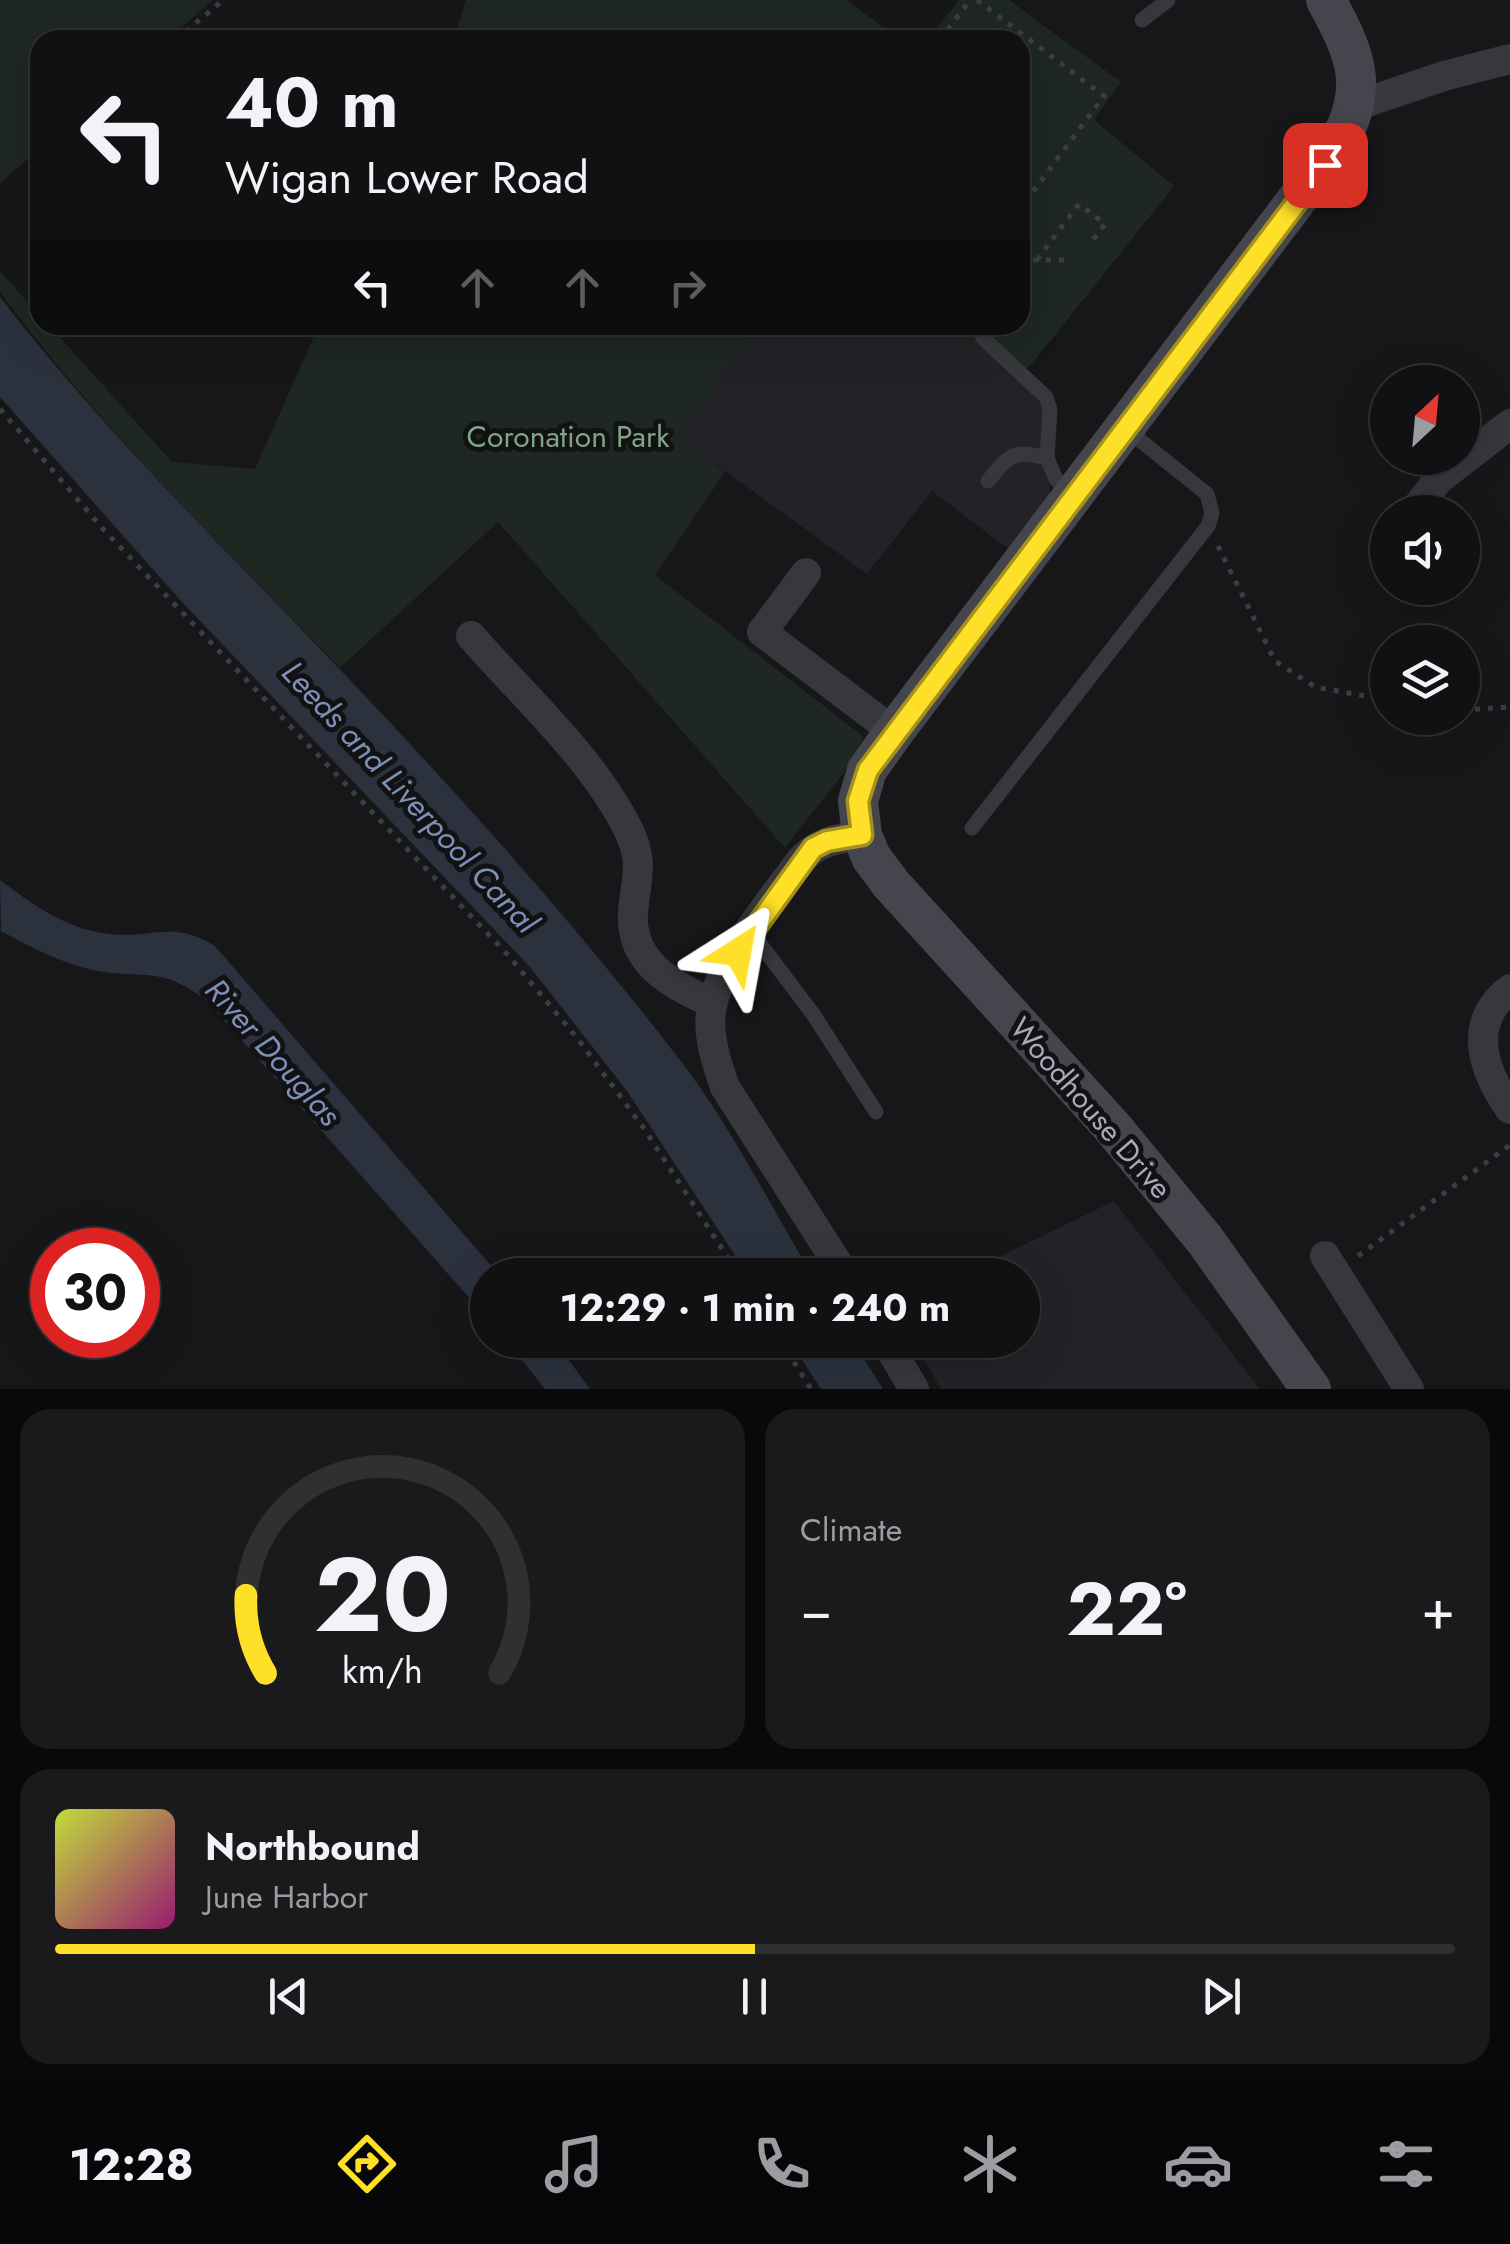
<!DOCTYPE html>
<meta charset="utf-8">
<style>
body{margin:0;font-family:Jost,sans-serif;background:#1a191c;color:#f1f3f6;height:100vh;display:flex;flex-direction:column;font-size:38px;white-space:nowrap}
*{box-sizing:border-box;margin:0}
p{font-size:32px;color:#9c9da0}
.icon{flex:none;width:55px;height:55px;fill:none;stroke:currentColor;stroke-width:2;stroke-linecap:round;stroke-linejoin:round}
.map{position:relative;height:1389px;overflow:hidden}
.sheet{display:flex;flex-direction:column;gap:20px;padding:20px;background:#09090a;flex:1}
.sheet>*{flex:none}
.top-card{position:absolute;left:30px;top:30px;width:1000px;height:305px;border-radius:30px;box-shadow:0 10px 40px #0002,0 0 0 2px #303033;background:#111013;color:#f1f3f6;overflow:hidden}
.needle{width:65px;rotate:26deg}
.tools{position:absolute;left:1370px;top:365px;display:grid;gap:20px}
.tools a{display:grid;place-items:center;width:110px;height:110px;border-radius:50%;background:#111013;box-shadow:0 10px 40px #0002,0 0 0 2px #303033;font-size:50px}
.speed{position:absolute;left:30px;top:1228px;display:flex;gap:20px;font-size:50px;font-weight:700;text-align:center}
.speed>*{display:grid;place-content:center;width:130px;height:130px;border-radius:50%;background:#111013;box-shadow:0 10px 40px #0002,0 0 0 2px #303033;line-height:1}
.speed .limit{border:15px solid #d22;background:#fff;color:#111}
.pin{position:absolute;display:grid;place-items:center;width:85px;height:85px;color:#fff;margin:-42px;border-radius:20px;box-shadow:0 5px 15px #0006}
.me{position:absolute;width:110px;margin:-55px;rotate:34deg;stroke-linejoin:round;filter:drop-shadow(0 0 8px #0008)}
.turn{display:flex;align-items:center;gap:35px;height:210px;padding:0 30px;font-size:45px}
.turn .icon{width:130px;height:130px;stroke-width:2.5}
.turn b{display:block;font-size:70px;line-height:85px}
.lanes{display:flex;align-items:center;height:95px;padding:0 30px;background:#0003;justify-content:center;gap:50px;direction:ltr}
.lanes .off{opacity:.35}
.big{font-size:75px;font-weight:700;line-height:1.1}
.sheet .widget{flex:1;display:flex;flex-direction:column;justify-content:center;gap:15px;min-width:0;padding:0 35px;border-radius:30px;background:#1a191c}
.sheet .dial{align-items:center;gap:0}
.dial svg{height:260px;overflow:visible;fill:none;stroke:#303033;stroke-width:7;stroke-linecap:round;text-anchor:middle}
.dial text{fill:#f1f3f6;stroke:none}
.song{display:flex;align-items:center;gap:30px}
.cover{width:120px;height:120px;border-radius:15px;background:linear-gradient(135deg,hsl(70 70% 55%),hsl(320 70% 35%))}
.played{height:10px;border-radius:5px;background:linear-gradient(90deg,#ffe028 50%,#303033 50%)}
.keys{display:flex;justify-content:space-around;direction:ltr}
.heat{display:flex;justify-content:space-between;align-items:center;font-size:55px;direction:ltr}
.sheet .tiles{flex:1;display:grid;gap:20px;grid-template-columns:1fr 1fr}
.widget:last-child{grid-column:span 2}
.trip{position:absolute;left:470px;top:1258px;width:570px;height:100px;border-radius:50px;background:#111013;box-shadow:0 10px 40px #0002,0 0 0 2px #303033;font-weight:700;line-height:100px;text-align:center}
.dock{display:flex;height:160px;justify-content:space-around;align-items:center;background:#070608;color:#9c9da0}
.dock .icon{width:70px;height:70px}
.dock .selected{color:#ffe028}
.dock b{font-size:45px;color:#f1f3f6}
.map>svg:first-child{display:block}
</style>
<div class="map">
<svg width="1510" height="1389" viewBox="0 0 1510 1389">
<rect width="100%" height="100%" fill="#171619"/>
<g fill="#232226">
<path d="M 757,325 L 969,325 L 1038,399 L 1043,410 L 1051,503 L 1011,551 L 932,491 L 867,574 L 678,437 Z"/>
<path d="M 1114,1201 L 1260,1389 L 941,1389 L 913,1340 L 1022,1340 L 1022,1275 L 962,1275 Z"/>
</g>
<g fill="#1e2721">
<path d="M 0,0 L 213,0 L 167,40 L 40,40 L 40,149 L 0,183 Z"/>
<path d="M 466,0 L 847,0 L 900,40 L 442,40 L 455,34 Z"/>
<path d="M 959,0 L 1009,0 L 1121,82 L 1094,120 L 1174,186 L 1032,364 L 1017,375 L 972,344 L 969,325 L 1020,325 L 1020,40 L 927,40 Z"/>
<path d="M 0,271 L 40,316 L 40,325 L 49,325 L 172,462 L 255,469 L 319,325 L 757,325 L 679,437 L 725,472 L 655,575 L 864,737 L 849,766 L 785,848 L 498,522 L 340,668 C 223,547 100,428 0,292 Z"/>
</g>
<g fill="#2b323e">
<path d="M 0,297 C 86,409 185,509 283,610 C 419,751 553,896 673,1051 C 727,1119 768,1201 812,1275 L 748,1275 L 627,1091 L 530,967 L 182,602 L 0,397 Z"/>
<path d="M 0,880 C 33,905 68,930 110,934 C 156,939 169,919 215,946 L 499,1275 L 488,1275 L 487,1318 L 207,1001 C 163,968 153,978 104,972 C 68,967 33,948 1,931 Z"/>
<path d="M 506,1340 L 554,1340 L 590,1389 L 545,1389 Z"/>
<path d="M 789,1340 L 852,1340 L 883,1389 L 821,1389 Z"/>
</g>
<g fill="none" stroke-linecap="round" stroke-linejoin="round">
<g stroke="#3d3e45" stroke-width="5" stroke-dasharray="5 8" stroke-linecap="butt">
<path d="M 977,0 L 1104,96 L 1020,209"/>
<path d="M 176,40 L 223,0"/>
<path d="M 940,40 L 970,0"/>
<path d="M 1020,260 L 1066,260"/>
<path d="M 1037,260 L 1079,204 L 1105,224 L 1089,245"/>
<path d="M 1020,269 L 1029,285"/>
<path d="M 0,409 L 102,528 L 508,955 L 577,1038 L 643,1127 L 739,1275"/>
<path d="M 1218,546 L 1275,661 L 1315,687 L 1388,700"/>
<path d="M 1462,710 L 1510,707"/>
<path d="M 1358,1256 L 1510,1145"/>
<path d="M 780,1340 L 811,1389"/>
</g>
<g stroke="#37373e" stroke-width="15">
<path d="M 1142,20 L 1168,0"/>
<path d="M 976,325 L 984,339 L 1046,397 L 1050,409 L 1047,458"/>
<path d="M 988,481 C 1010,455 1012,449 1047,458 L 1056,479 L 1071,495"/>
<path d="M 972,828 L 1208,526 L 1212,513 L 1207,494 L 1126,429"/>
<path d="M 751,932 L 813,1014 L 876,1112"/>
</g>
<g stroke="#37373e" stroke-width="30">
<path d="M 1355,106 L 1444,76 L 1510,59"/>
<path d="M 1417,507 L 1438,480 L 1510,424"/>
<path d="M 806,573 L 762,632 L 894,732"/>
<path d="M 471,636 C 524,697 593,758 629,831 C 645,865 635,881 633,913 C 630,964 673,985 712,1003"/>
<path d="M 1510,989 C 1466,1023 1483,1071 1510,1109"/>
<path d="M 1325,1256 L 1409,1389"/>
<path d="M 845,1275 L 725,1087 C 716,1062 705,1029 713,1002 C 725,955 772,900 801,860 C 819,841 836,839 862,835"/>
<path d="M 885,1340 L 914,1389"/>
</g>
<path stroke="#45454e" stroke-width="40" d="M 1311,1389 L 1205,1240 L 1114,1129 L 891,884 L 871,857 L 862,835 L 858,801 L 867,770 L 894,732 L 1336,148 C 1370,88 1357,57 1326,0"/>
</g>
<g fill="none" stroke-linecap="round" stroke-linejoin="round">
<g stroke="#a6921a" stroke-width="25">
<path id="route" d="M 738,952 L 813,848 L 827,841 L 862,835 L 858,801 L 868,770 L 1325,165"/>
</g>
<use href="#route" stroke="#ffe028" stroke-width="18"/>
</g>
<g text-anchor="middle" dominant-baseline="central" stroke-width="10" stroke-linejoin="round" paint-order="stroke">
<g font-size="30" fill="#7da687" stroke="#121114">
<text x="568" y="436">Coronation Park</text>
</g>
<g font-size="30" fill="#a7a9ba" stroke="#121114">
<text transform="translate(1091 1108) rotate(49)">Woodhouse Drive</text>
</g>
<g font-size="32" font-style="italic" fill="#7c90b7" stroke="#121114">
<text transform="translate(410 797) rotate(47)">Leeds and Liverpool Canal</text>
<text transform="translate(273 1052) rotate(48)">River Douglas</text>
</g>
</g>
</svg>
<div class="tools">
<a><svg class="needle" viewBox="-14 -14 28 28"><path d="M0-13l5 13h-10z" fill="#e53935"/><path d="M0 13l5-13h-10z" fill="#9c9da0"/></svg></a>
<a><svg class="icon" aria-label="sound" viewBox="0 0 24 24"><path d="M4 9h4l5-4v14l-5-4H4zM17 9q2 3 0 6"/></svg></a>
<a><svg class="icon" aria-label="layers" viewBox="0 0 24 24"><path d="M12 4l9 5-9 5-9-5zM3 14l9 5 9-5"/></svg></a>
</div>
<div class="speed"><div class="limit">30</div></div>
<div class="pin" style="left:1325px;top:165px;background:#d93025"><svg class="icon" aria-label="arrive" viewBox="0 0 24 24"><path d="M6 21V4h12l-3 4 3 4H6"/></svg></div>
<svg class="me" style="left:738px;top:952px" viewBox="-20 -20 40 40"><path d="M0-17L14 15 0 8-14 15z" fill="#ffe028" stroke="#fff" stroke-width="4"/></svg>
<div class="trip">12:29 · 1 min · 240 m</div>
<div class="top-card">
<div class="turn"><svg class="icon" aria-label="left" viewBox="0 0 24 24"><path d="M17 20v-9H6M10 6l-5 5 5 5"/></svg><div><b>40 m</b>Wigan Lower Road</div></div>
<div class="lanes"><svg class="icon" aria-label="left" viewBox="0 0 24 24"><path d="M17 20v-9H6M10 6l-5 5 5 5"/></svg><svg class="icon off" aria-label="ahead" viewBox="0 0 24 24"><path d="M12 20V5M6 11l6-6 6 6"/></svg><svg class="icon off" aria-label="ahead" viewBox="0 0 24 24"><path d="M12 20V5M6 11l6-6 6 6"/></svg><svg class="icon off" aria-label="right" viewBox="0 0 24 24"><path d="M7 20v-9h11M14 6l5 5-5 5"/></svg></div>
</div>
</div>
<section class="sheet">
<div class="tiles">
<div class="widget dial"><svg viewBox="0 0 100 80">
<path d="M14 69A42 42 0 1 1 86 69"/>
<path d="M14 69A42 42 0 0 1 8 45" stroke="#ffe028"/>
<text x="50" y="56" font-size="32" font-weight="700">20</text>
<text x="50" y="72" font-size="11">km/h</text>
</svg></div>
<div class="widget"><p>Climate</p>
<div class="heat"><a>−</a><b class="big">22°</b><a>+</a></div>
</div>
<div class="widget">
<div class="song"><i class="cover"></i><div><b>Northbound</b><p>June Harbor</p></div></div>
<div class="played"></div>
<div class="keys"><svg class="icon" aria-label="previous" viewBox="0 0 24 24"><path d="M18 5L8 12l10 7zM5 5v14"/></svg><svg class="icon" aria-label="pause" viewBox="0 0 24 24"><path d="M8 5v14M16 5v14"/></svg><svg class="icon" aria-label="next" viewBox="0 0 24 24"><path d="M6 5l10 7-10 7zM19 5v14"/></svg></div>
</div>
</div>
</section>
<nav class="dock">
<b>12:28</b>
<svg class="icon selected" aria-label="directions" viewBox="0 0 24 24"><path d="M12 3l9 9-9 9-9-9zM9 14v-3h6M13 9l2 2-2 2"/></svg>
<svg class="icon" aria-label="music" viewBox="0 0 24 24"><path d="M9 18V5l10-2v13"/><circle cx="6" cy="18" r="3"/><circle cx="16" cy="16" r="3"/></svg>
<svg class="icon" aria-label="phone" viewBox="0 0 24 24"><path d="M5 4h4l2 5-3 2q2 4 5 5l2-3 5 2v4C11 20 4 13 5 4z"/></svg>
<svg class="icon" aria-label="climate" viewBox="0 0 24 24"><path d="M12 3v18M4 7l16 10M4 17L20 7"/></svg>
<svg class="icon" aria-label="car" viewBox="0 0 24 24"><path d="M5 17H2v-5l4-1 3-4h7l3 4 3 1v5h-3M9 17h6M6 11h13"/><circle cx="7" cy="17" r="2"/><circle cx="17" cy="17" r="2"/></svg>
<svg class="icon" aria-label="filters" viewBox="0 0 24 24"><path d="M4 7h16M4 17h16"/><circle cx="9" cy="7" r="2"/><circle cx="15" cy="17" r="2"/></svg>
</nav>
